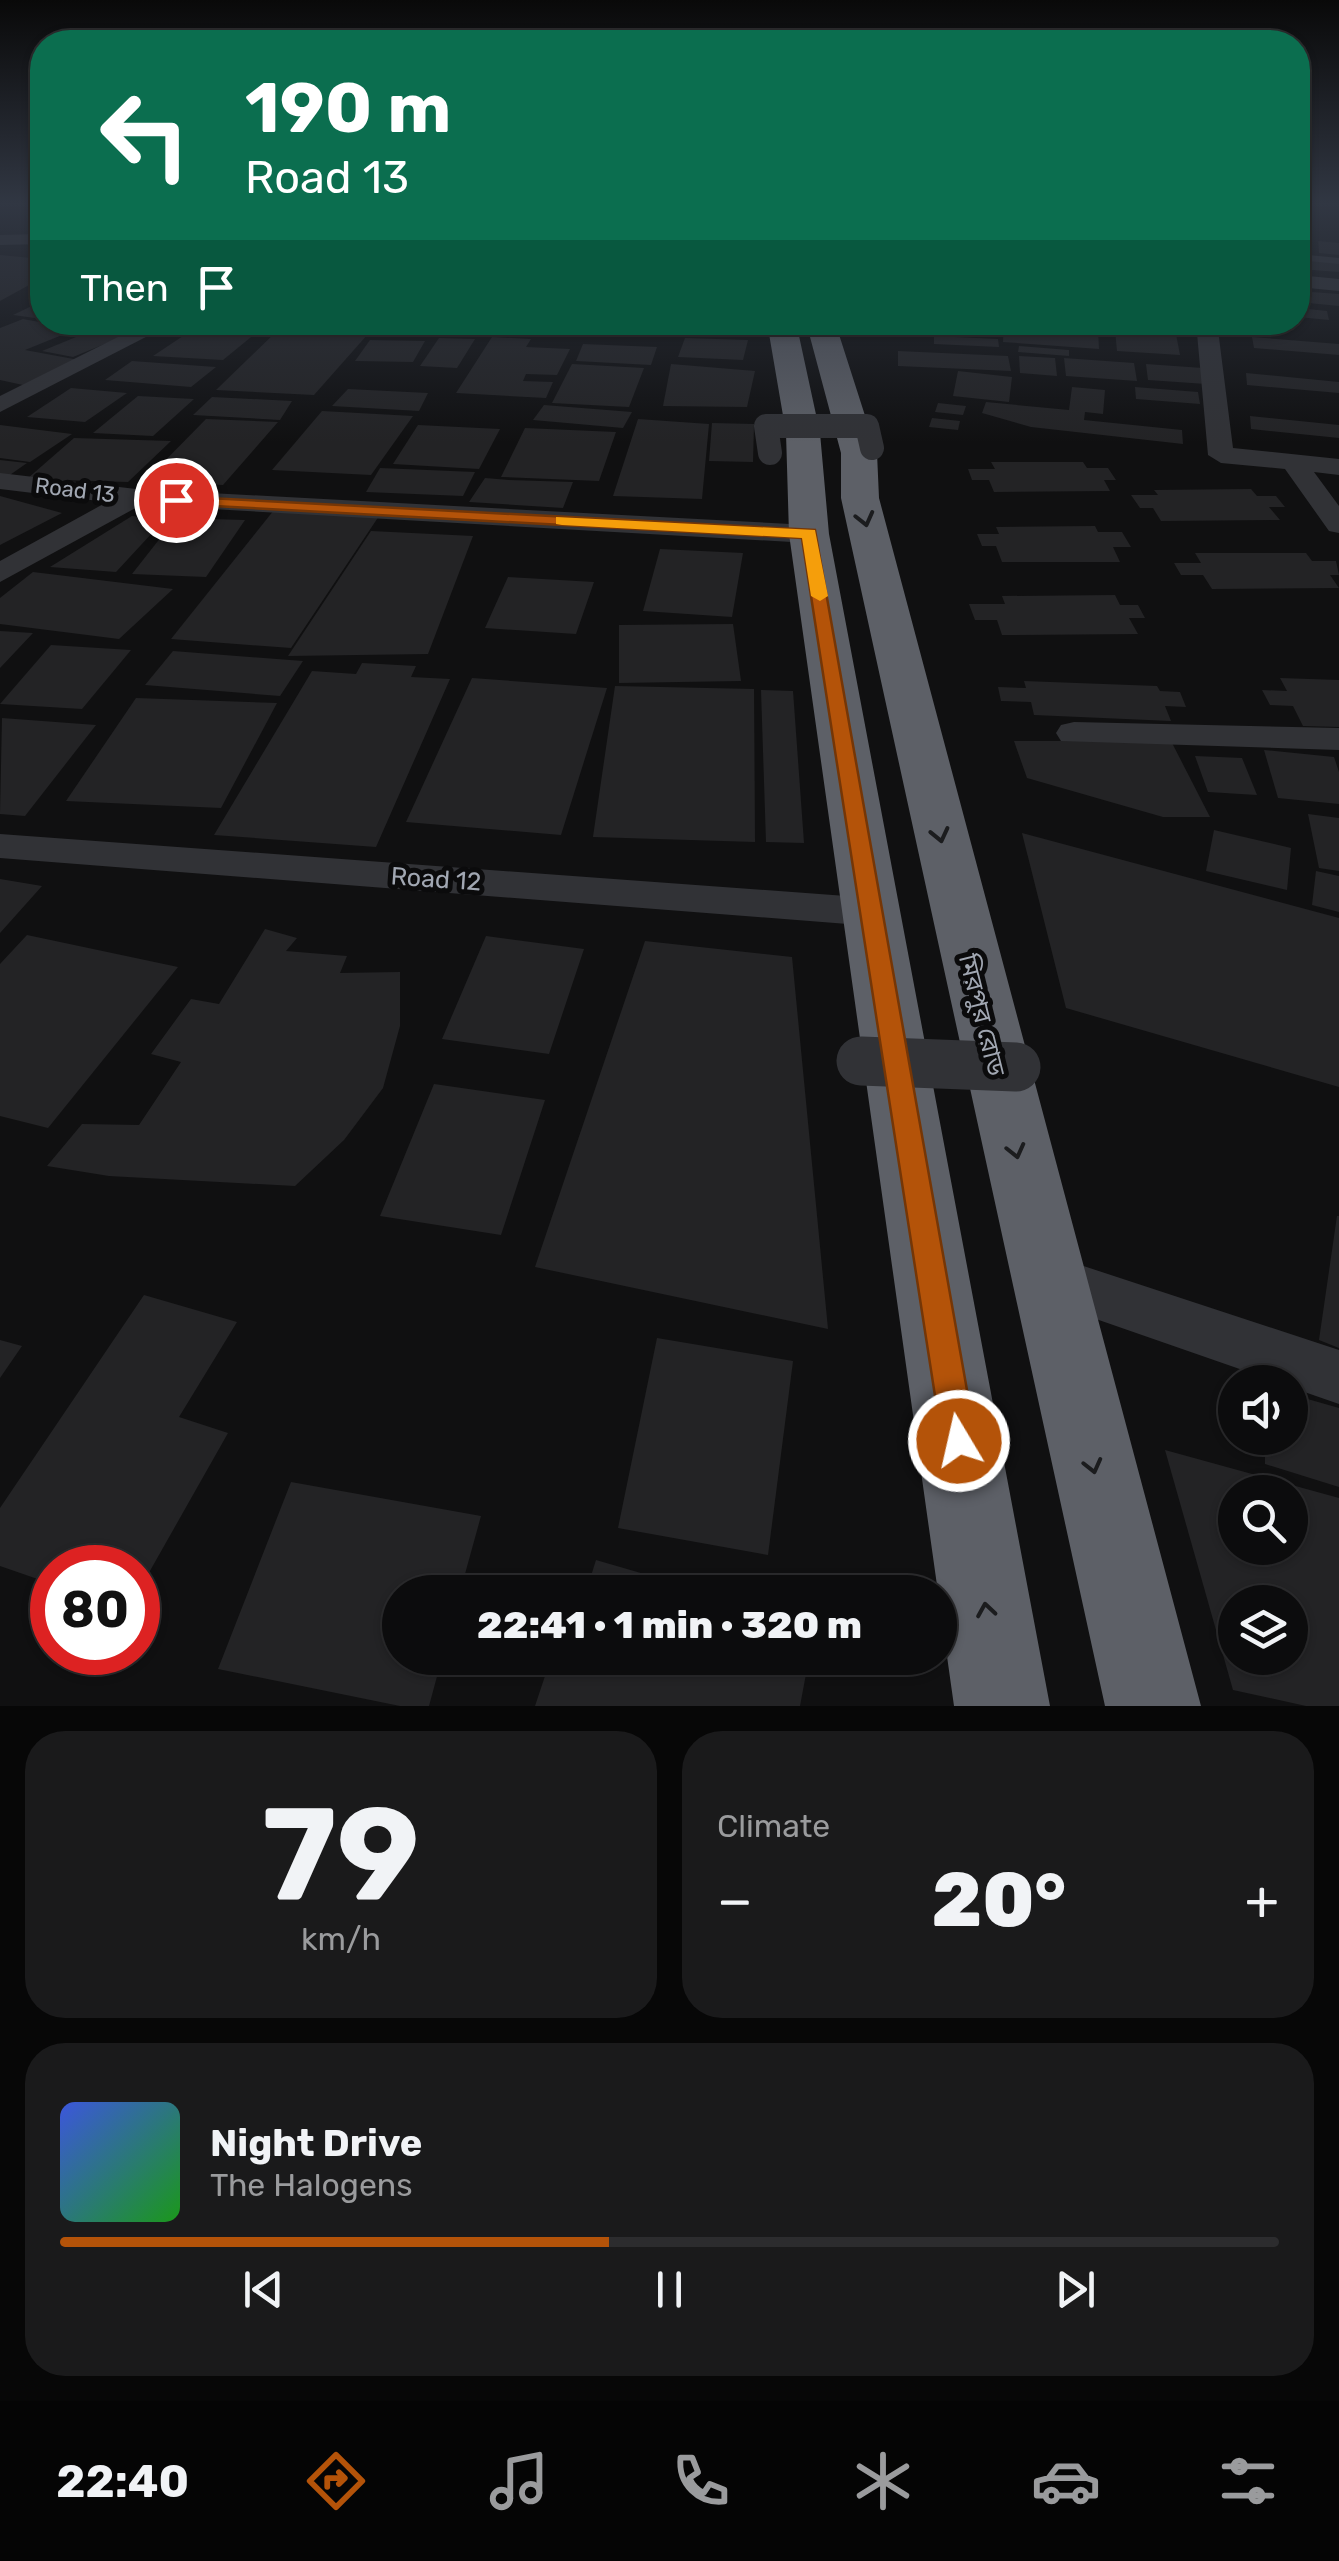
<!DOCTYPE html>
<meta charset="utf-8">
<style>
body{margin:0;font-family:Rubik,"Noto Sans Bengali",sans-serif;background:#1a1a1b;color:#f1f3f6;height:100vh;display:flex;flex-direction:column;font-size:38px;white-space:nowrap}
*{box-sizing:border-box;margin:0}
p{font-size:32px;color:#9a9b9d}
.icon{flex:none;width:55px;height:55px;fill:none;stroke:currentColor;stroke-width:2;stroke-linecap:round;stroke-linejoin:round}
.map{position:relative;height:1706px;overflow:hidden}
.details{display:flex;flex-direction:column;gap:25px;padding:25px;background:#070707;flex:1}
.details>*{flex:none}
.hud{position:absolute;left:30px;top:30px;width:1280px;height:305px;border-radius:40px;box-shadow:0 2px 8px #0004,0 0 0 2px #2c2c2e;background:#0b6e4f;color:#fff;overflow:hidden}
.buttons{position:absolute;left:1218px;top:1365px;display:grid;gap:20px}
.buttons a{display:grid;place-items:center;width:90px;height:90px;border-radius:50%;background:#0c0c0d;box-shadow:0 2px 8px #0004,0 0 0 2px #2c2c2e;font-size:50px}
.speed{position:absolute;left:30px;top:1545px;display:flex;gap:20px;font-size:50px;font-weight:700;text-align:center}
.speed>*{display:grid;place-content:center;width:130px;height:130px;border-radius:50%;background:#0c0c0d;box-shadow:0 2px 8px #0004,0 0 0 2px #2c2c2e;line-height:1}
.speed .limit{border:15px solid #d22;background:#fff;color:#111}
.pin{position:absolute;display:grid;place-items:center;width:85px;height:85px;color:#fff;margin:-42px;border:5px solid #fff;border-radius:50%;box-shadow:0 2px 10px #0007}
.me{position:absolute;width:110px;margin:-55px;rotate:351deg;stroke-linejoin:round;filter:drop-shadow(0 0 8px #0008)}
.turn{display:flex;align-items:center;gap:35px;height:210px;padding:0 50px;font-size:45px}
.turn .icon{width:130px;height:130px;stroke-width:2.5}
.turn b{display:block;font-size:70px;line-height:85px}
.then{display:flex;align-items:center;height:95px;padding:0 50px;background:#0003;gap:20px;font-size:38px}
.big{font-size:75px;font-weight:800;line-height:1.1}
.details .widget{flex:1;display:flex;flex-direction:column;justify-content:center;gap:15px;min-width:0;padding:0 35px;border-radius:40px;background:#1a1a1b}
.details .dial{align-items:center;gap:0}
.dial b{font-size:130px;line-height:1}
.song{display:flex;align-items:center;gap:30px}
.cover{width:120px;height:120px;border-radius:15px;background:linear-gradient(135deg,hsl(230 70% 55%),hsl(120 70% 35%))}
.played{height:10px;border-radius:5px;background:linear-gradient(90deg,#b45309 45%,#2c2c2e 45%)}
.keys{display:flex;justify-content:space-around;direction:ltr}
.heat{display:flex;justify-content:space-between;align-items:center;font-size:55px;direction:ltr}
.details .tiles{flex:1;display:grid;gap:25px;grid-template-columns:1fr 1fr}
.widget:last-child{grid-column:span 2}
.trip{position:absolute;left:382px;top:1575px;width:575px;height:100px;border-radius:50px;background:#0c0c0d;box-shadow:0 2px 8px #0004,0 0 0 2px #2c2c2e;font-weight:800;line-height:100px;text-align:center}
.tabs{display:flex;height:160px;justify-content:space-around;align-items:center;background:#050505;color:#9a9b9d}
.tabs .icon{width:70px;height:70px}
.tabs .on{color:#b45309}
.tabs b{font-size:45px;color:#f1f3f6}
.map>svg:first-child{display:block}
</style>
<div class="map">
<svg width="1339" height="1706" viewBox="0 0 1339 1706">
<rect width="100%" height="100%" fill="#101011"/>
<g fill="#232325" fill-rule="evenodd">
<path d="M 1318,241 L 1339,243 L 1339,255 L 1319,253 Z"/>
<path d="M 0,255 L 42,259 L 42,278 L 0,301 Z"/>
<path d="M 1298,259 L 1339,263 L 1339,272 L 1298,269 Z"/>
<path d="M 1298,291 L 1339,294 L 1339,306 L 1298,302 Z"/>
<path d="M 42,301 L 42,319 L 13,315 Z"/>
<path d="M 1298,308 L 1327,311 L 1329,320 L 1298,317 Z"/>
<path d="M 23,319 L 77,329 L 25,350 L 79,360 L 23,385 L 0,380 L 0,328 Z"/>
<path d="M 78,322 L 150,322 L 135,332 Z"/>
<path d="M 864,322 L 982,322 L 987,335 L 866,334 Z"/>
<path d="M 1004,322 L 1098,329 L 1099,349 L 1003,342 Z"/>
<path d="M 213,326 L 261,329 L 223,360 L 153,356 L 183,336 L 198,337 Z"/>
<path d="M 93,330 L 124,336 L 73,357 L 42,351 Z"/>
<path d="M 278,330 L 368,334 L 314,395 L 216,390 Z"/>
<path d="M 1115,330 L 1176,334 L 1180,355 L 1117,351 Z"/>
<path d="M 934,336 L 998,339 L 999,347 L 934,344 Z"/>
<path d="M 492,337 L 531,339 L 526,347 L 570,349 L 557,375 L 526,374 L 523,381 L 553,382 L 546,398 L 456,393 Z"/>
<path d="M 1252,337 L 1339,344 L 1339,355 L 1254,348 Z"/>
<path d="M 439,338 L 475,339 L 457,368 L 420,366 Z"/>
<path d="M 685,338 L 748,340 L 743,360 L 678,357 Z"/>
<path d="M 370,340 L 425,341 L 413,362 L 355,361 Z"/>
<path d="M 583,344 L 657,347 L 651,365 L 576,361 Z"/>
<path d="M 1019,346 L 1069,350 L 1069,356 L 1018,352 Z"/>
<path d="M 898,351 L 1008,356 L 1011,371 L 898,366 Z"/>
<path d="M 1019,356 L 1055,358 L 1057,376 L 1020,373 Z"/>
<path d="M 1064,358 L 1134,363 L 1137,381 L 1066,376 Z"/>
<path d="M 132,361 L 216,367 L 191,387 L 105,380 Z"/>
<path d="M 572,364 L 644,368 L 629,407 L 552,403 Z"/>
<path d="M 671,364 L 755,371 L 747,407 L 663,406 Z"/>
<path d="M 1146,364 L 1203,368 L 1206,384 L 1148,380 Z"/>
<path d="M 958,371 L 1012,377 L 1009,402 L 953,396 Z"/>
<path d="M 1246,373 L 1339,382 L 1339,393 L 1247,385 Z"/>
<path d="M 1072,387 L 1105,390 L 1103,414 L 1085,412 L 1084,420 L 1182,430 L 1183,444 L 1031,427 L 982,413 L 986,402 L 1069,410 Z"/>
<path d="M 1135,387 L 1198,392 L 1200,404 L 1136,399 Z"/>
<path d="M 71,388 L 127,393 L 85,422 L 27,417 Z"/>
<path d="M 348,389 L 428,393 L 419,411 L 332,406 Z"/>
<path d="M 138,396 L 194,399 L 153,436 L 93,433 Z"/>
<path d="M 212,397 L 292,401 L 280,420 L 193,415 Z"/>
<path d="M 938,403 L 966,406 L 963,415 L 935,412 Z"/>
<path d="M 544,405 L 632,412 L 623,428 L 533,420 Z"/>
<path d="M 322,411 L 413,416 L 371,475 L 272,470 Z"/>
<path d="M 1250,416 L 1339,425 L 1339,438 L 1251,429 Z"/>
<path d="M 932,418 L 960,421 L 958,430 L 929,427 Z"/>
<path d="M 206,419 L 278,422 L 223,485 L 145,481 Z"/>
<path d="M 638,419 L 709,424 L 702,499 L 613,496 Z"/>
<path d="M 712,423 L 754,424 L 753,462 L 709,461 Z"/>
<path d="M 0,425 L 72,434 L 30,462 L 0,458 Z"/>
<path d="M 418,425 L 500,429 L 479,469 L 393,464 Z"/>
<path d="M 525,428 L 616,432 L 599,481 L 501,477 Z"/>
<path d="M 74,438 L 171,441 L 128,482 L 27,479 Z"/>
<path d="M 0,460 L 27,463 L 7,477 L 0,476 Z"/>
<path d="M 991,462 L 1083,462 L 1087,468 L 1108,468 L 1116,480 L 1104,480 L 1110,491 L 994,492 L 989,480 L 972,480 L 968,469 L 995,469 Z"/>
<path d="M 380,468 L 475,472 L 463,496 L 366,492 Z"/>
<path d="M 485,478 L 509,480 L 573,482 L 563,508 L 469,502 Z"/>
<path d="M 1251,489 L 1257,496 L 1276,496 L 1285,507 L 1269,507 L 1280,520 L 1161,521 L 1153,508 L 1140,508 L 1131,495 L 1158,495 L 1154,490 Z"/>
<path d="M 0,496 L 62,513 L 0,545 Z"/>
<path d="M 274,510 L 379,516 L 291,648 L 171,639 Z"/>
<path d="M 132,516 L 165,519 L 116,572 L 50,567 Z"/>
<path d="M 176,518 L 245,520 L 206,577 L 132,574 Z"/>
<path d="M 1095,526 L 1098,532 L 1122,532 L 1131,547 L 1113,547 L 1120,562 L 1002,562 L 996,546 L 982,546 L 977,534 L 999,534 L 996,527 Z"/>
<path d="M 371,531 L 473,536 L 428,654 L 288,656 Z"/>
<path d="M 660,549 L 743,553 L 732,617 L 643,611 Z"/>
<path d="M 1195,553 L 1306,553 L 1312,561 L 1336,561 L 1339,575 L 1330,575 L 1339,588 L 1212,589 L 1203,575 L 1181,575 L 1174,563 L 1201,563 Z"/>
<path d="M 33,572 L 173,589 L 119,639 L 0,624 L 0,598 Z"/>
<path d="M 508,577 L 594,582 L 576,634 L 485,628 Z"/>
<path d="M 1115,595 L 1120,605 L 1138,605 L 1145,618 L 1129,618 L 1138,634 L 1002,635 L 997,620 L 975,620 L 969,604 L 1005,604 L 1002,596 Z"/>
<path d="M 733,624 L 741,681 L 619,683 L 619,625 Z"/>
<path d="M 0,631 L 33,633 L 0,668 Z"/>
<path d="M 51,645 L 131,650 L 82,709 L 0,704 Z"/>
<path d="M 173,651 L 303,661 L 280,696 L 145,685 Z"/>
<path d="M 362,663 L 416,666 L 411,677 L 450,679 L 376,847 L 214,835 L 312,671 L 356,674 Z"/>
<path d="M 472,678 L 607,688 L 561,835 L 406,822 Z"/>
<path d="M 1280,678 L 1339,680 L 1339,727 L 1303,726 L 1293,706 L 1270,705 L 1262,690 L 1287,691 Z"/>
<path d="M 1024,681 L 1157,686 L 1160,691 L 1180,692 L 1186,707 L 1165,706 L 1171,721 L 1034,715 L 1031,702 L 1001,701 L 998,687 L 1026,688 Z"/>
<path d="M 615,686 L 754,689 L 755,842 L 593,837 Z"/>
<path d="M 761,690 L 793,691 L 804,843 L 766,842 Z"/>
<path d="M 136,698 L 277,703 L 221,808 L 66,801 Z"/>
<path d="M 2,718 L 96,725 L 25,816 L 0,814 Z"/>
<path d="M 1014,741 L 1171,741 L 1210,817 L 1163,817 L 1027,778 Z"/>
<path d="M 1264,750 L 1334,757 L 1339,772 L 1339,804 L 1278,798 Z"/>
<path d="M 1195,756 L 1242,758 L 1257,795 L 1208,792 Z"/>
<path d="M 1308,814 L 1339,818 L 1339,871 L 1319,868 Z"/>
<path d="M 1214,830 L 1291,848 L 1287,890 L 1206,871 Z"/>
<path d="M 1022,833 L 1339,918 L 1339,1087 L 1066,1008 Z"/>
<path d="M 1316,871 L 1339,876 L 1339,912 L 1312,905 Z"/>
<path d="M 0,879 L 42,886 L 0,933 Z"/>
<path d="M 265,929 L 297,938 L 286,951 L 347,956 L 340,973 L 400,972 L 400,1026 L 383,1088 L 344,1140 L 295,1186 L 109,1176 L 47,1166 L 82,1124 L 139,1125 L 181,1062 L 151,1054 L 191,999 L 219,1004 Z"/>
<path d="M 27,935 L 178,967 L 48,1128 L 0,1116 L 0,964 Z"/>
<path d="M 486,936 L 584,949 L 549,1054 L 442,1039 Z"/>
<path d="M 645,941 L 792,957 L 828,1329 L 535,1267 Z"/>
<path d="M 434,1084 L 545,1100 L 501,1235 L 380,1216 Z"/>
<path d="M 1337,1216 L 1339,1216 L 1339,1348 L 1319,1340 Z"/>
<path d="M 144,1295 L 237,1322 L 179,1417 L 228,1433 L 138,1592 L 138,1568 L 52,1568 L 52,1584 L 0,1566 L 0,1508 Z"/>
<path d="M 657,1338 L 793,1361 L 768,1555 L 618,1528 Z"/>
<path d="M 0,1340 L 22,1346 L 0,1378 Z"/>
<path d="M 1290,1394 L 1339,1408 L 1339,1487 L 1265,1464 L 1265,1438 L 1290,1438 Z"/>
<path d="M 1165,1450 L 1339,1498 L 1339,1706 L 1306,1706 L 1233,1690 ZM 1235,1492 L 1290,1492 L 1290,1548 L 1235,1548 ZM 1235,1602 L 1290,1602 L 1290,1658 L 1235,1658 Z"/>
<path d="M 291,1482 L 481,1516 L 460,1592 L 400,1592 L 400,1658 L 442,1658 L 429,1706 L 400,1706 L 218,1669 Z"/>
<path d="M 596,1560 L 689,1587 L 688,1592 L 586,1592 Z"/>
<path d="M 551,1658 L 717,1659 L 809,1658 L 800,1706 L 535,1706 Z"/>
</g>
<g fill="none" stroke-linecap="round" stroke-linejoin="round">
<path fill="#313236" fill-rule="evenodd" d="M 1298,254 L 1339,258 L 1339,264 L 1298,260 Z"/>
<g fill="#313236" fill-rule="evenodd">
<path d="M 42,234 L 42,244 L 0,245 L 0,235 Z"/>
<path d="M 1298,275 L 1339,279 L 1339,291 L 1298,287 Z"/>
<path d="M 148,322 L 175,322 L 0,412 L 0,396 Z"/>
<path d="M 562,322 L 779,322 L 793,329 L 782,335 L 572,328 Z"/>
<path d="M 1196,322 L 1217,322 L 1233,448 L 1339,459 L 1339,475 L 1314,472 L 1339,506 L 1339,533 L 1329,531 L 1285,469 L 1221,463 L 1208,455 Z"/>
<path d="M 0,473 L 136,489 L 809,525 L 823,534 L 809,543 L 141,505 L 0,582 L 0,561 L 107,502 L 0,489 Z"/>
<path d="M 1074,722 L 1339,728 L 1339,750 L 1061,741 L 1056,733 L 1061,725 Z"/>
<path d="M 0,834 L 873,898 L 888,902 L 894,912 L 888,922 L 873,926 L 0,858 Z"/>
<path d="M 1047,1254 L 1339,1350 L 1339,1404 L 1290,1387 L 1290,1382 L 1277,1382 L 1027,1295 L 1019,1278 L 1027,1261 Z"/>
</g>
<g fill="#5d6067" fill-rule="evenodd">
<path d="M 767,322 L 796,322 L 820,433 L 829,534 L 1050,1706 L 954,1706 L 789,534 L 786,433 Z"/>
<path d="M 806,322 L 835,322 L 877,453 L 879,498 L 1201,1706 L 1105,1706 L 841,498 L 841,453 Z"/>
</g>
<path stroke="#313236" stroke-width="24" d="M 770,453 L 766,426 L 867,426 L 872,448"/>
<path stroke="#313236" stroke-width="49" d="M 861,1061 L 1016,1067"/>
</g>
<defs><path id="oneway-chevron" d="M-2-3.5L2.5 0L-2 3.5" fill="none" stroke-width="1.6" stroke-linecap="round" stroke-linejoin="round" transform="scale(2.5)"/></defs>
<g stroke="#1b1c1e">
<use href="#oneway-chevron" transform="translate(865 519) rotate(76)"/>
<use href="#oneway-chevron" transform="translate(940 835) rotate(77)"/>
<use href="#oneway-chevron" transform="translate(1016 1151) rotate(76)"/>
<use href="#oneway-chevron" transform="translate(1093 1466) rotate(76)"/>
<use href="#oneway-chevron" transform="translate(986 1610) rotate(-99)"/>
</g>
<linearGradient id="sky" x2="0" y2="1"><stop stop-color="#090909"/><stop offset="0.46" stop-color="#313743"/><stop offset="1" stop-color="#313743" stop-opacity="0"/></linearGradient>
<rect width="1339" height="442" fill="url(#sky)"/>
<path fill="#b45309" stroke="#753606" stroke-width="2.5" d="M 170,496 L 815,530 L 976,1441 L 971,1453 L 959,1458 L 947,1453 L 942,1441 L 802,538 L 176,504 L 168,500 Z"/>
<path fill="#f59e0b" d="M 556,517 L 815,530 L 828,596 L 820,601 L 811,596 L 802,538 L 562,525 L 556,524 Z"/>
<g text-anchor="middle" dominant-baseline="central" stroke-width="10" stroke-linejoin="round" paint-order="stroke">
<g font-size="22" fill="#a1a7b2" stroke="#0b0b0c">
<text transform="translate(75 490) rotate(7)">Road 13</text>
</g>
<g font-size="25" fill="#a1a7b2" stroke="#0b0b0c">
<text transform="translate(436 879) rotate(4)">Road 12</text>
<text transform="translate(982 1015) rotate(76)">মিরপুর রোড</text>
</g>
</g>
</svg>
<div class="buttons">
<a><svg class="icon" aria-label="sound" viewBox="0 0 24 24"><path d="M4 9h4l5-4v14l-5-4H4zM17 9q2 3 0 6"/></svg></a>
<a><svg class="icon" aria-label="search" viewBox="0 0 24 24"><circle cx="10" cy="10" r="6"/><path d="M15 15l6 6"/></svg></a>
<a><svg class="icon" aria-label="layers" viewBox="0 0 24 24"><path d="M12 4l9 5-9 5-9-5zM3 14l9 5 9-5"/></svg></a>
</div>
<div class="speed"><div class="limit">80</div></div>
<div class="pin" style="left:176px;top:500px;background:#d93025"><svg class="icon" aria-label="arrive" viewBox="0 0 24 24"><path d="M6 21V4h12l-3 4 3 4H6"/></svg></div>
<svg class="me" style="left:959px;top:1441px" viewBox="-20 -20 40 40"><circle r="17" fill="#b45309" stroke="#fff" stroke-width="3"/><path d="M0-11L8 9 0 5-8 9z" fill="#fff"/></svg>
<div class="trip">22:41 · 1 min · 320 m</div>
<div class="hud">
<div class="turn"><svg class="icon" aria-label="left" viewBox="0 0 24 24"><path d="M17 20v-9H6M10 6l-5 5 5 5"/></svg><div><b>190 m</b>Road 13</div></div>
<div class="then">Then<svg class="icon" aria-label="arrive" viewBox="0 0 24 24"><path d="M6 21V4h12l-3 4 3 4H6"/></svg></div>
</div>
</div>
<section class="details">
<div class="tiles">
<div class="widget dial"><b>79</b><p>km/h</p></div>
<div class="widget"><p>Climate</p>
<div class="heat"><a>−</a><b class="big">20°</b><a>+</a></div>
</div>
<div class="widget">
<div class="song"><i class="cover"></i><div><b>Night Drive</b><p>The Halogens</p></div></div>
<div class="played"></div>
<div class="keys"><svg class="icon" aria-label="previous" viewBox="0 0 24 24"><path d="M18 5L8 12l10 7zM5 5v14"/></svg><svg class="icon" aria-label="pause" viewBox="0 0 24 24"><path d="M8 5v14M16 5v14"/></svg><svg class="icon" aria-label="next" viewBox="0 0 24 24"><path d="M6 5l10 7-10 7zM19 5v14"/></svg></div>
</div>
</div>
</section>
<nav class="tabs">
<b>22:40</b>
<svg class="icon on" aria-label="directions" viewBox="0 0 24 24"><path d="M12 3l9 9-9 9-9-9zM9 14v-3h6M13 9l2 2-2 2"/></svg>
<svg class="icon" aria-label="music" viewBox="0 0 24 24"><path d="M9 18V5l10-2v13"/><circle cx="6" cy="18" r="3"/><circle cx="16" cy="16" r="3"/></svg>
<svg class="icon" aria-label="phone" viewBox="0 0 24 24"><path d="M5 4h4l2 5-3 2q2 4 5 5l2-3 5 2v4C11 20 4 13 5 4z"/></svg>
<svg class="icon" aria-label="climate" viewBox="0 0 24 24"><path d="M12 3v18M4 7l16 10M4 17L20 7"/></svg>
<svg class="icon" aria-label="car" viewBox="0 0 24 24"><path d="M5 17H2v-5l4-1 3-4h7l3 4 3 1v5h-3M9 17h6M6 11h13"/><circle cx="7" cy="17" r="2"/><circle cx="17" cy="17" r="2"/></svg>
<svg class="icon" aria-label="filters" viewBox="0 0 24 24"><path d="M4 7h16M4 17h16"/><circle cx="9" cy="7" r="2"/><circle cx="15" cy="17" r="2"/></svg>
</nav>
